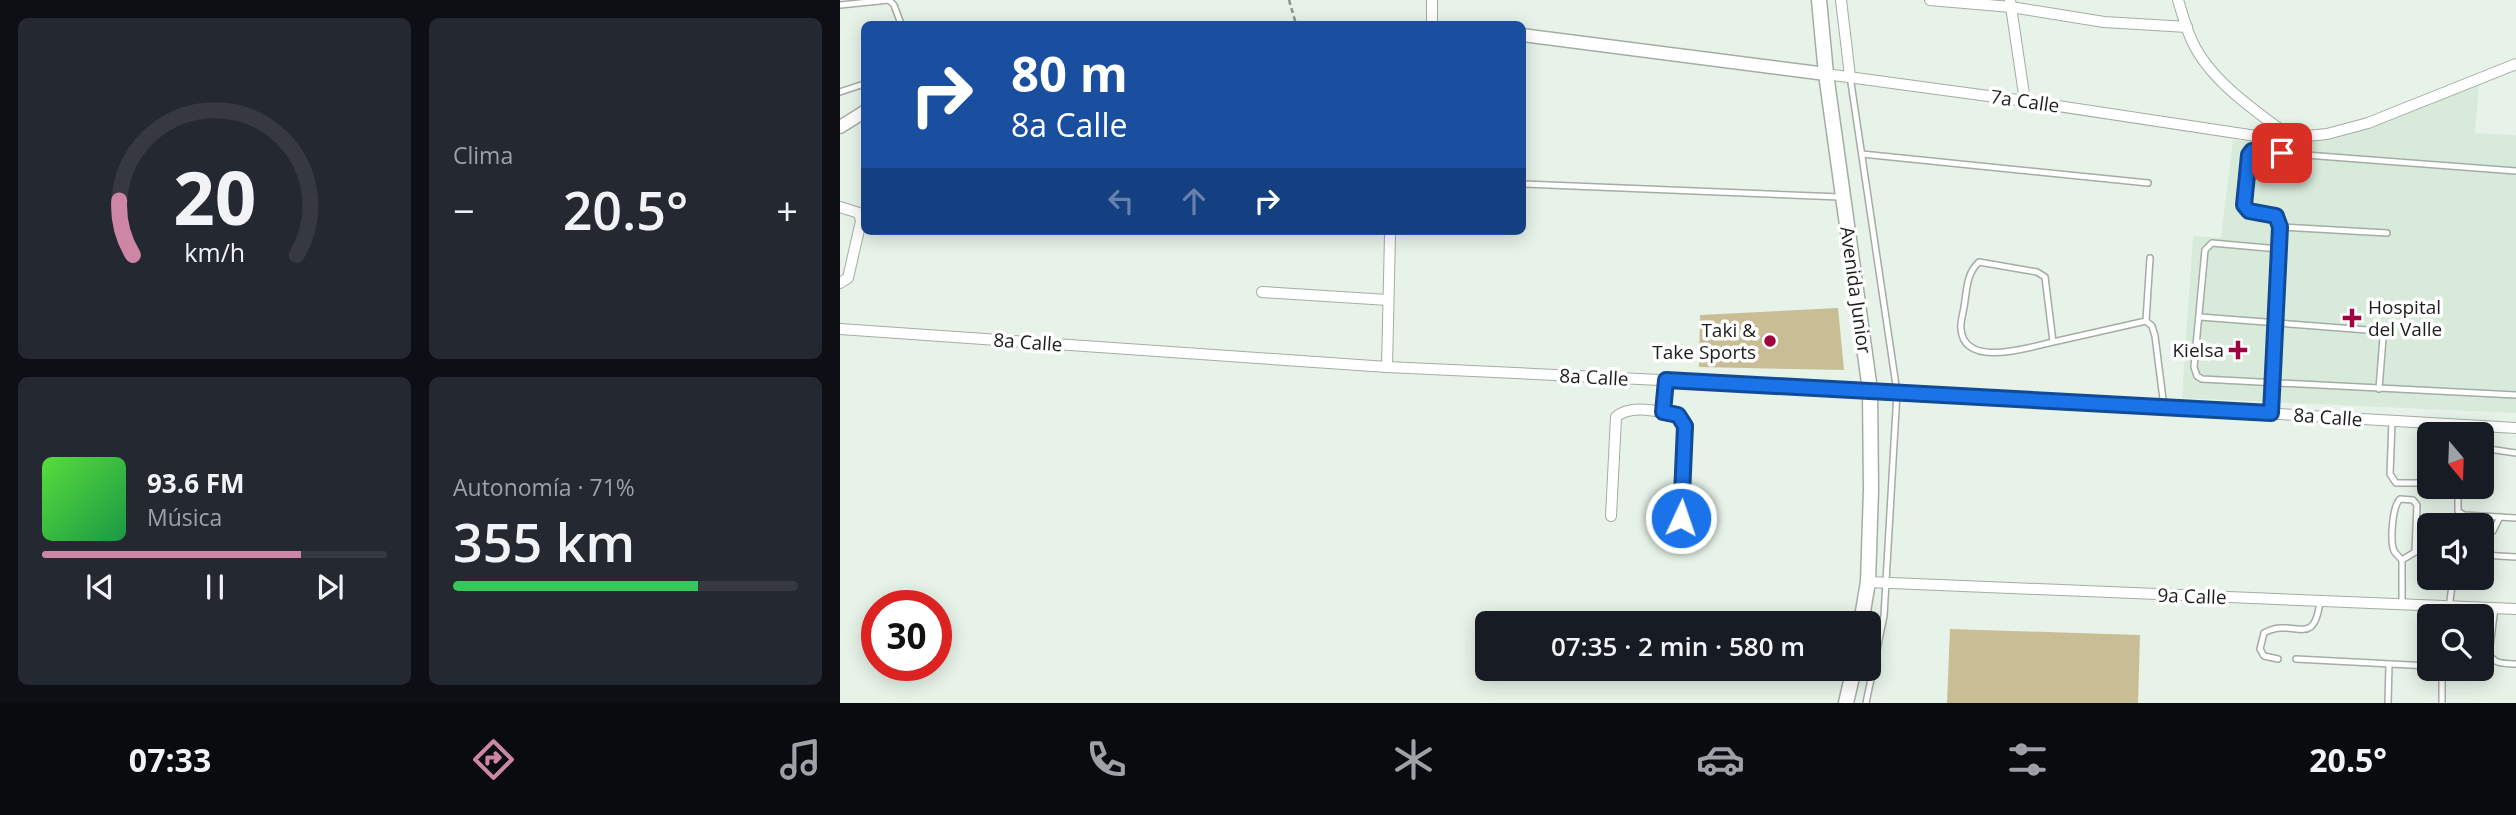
<!DOCTYPE html>
<html lang="es">
<meta charset="utf-8">
<style>
body{margin:0;font-family:"Open Sans",sans-serif;background:#242831;color:#f1f3f6;height:100vh;display:flex;flex-direction:column;font-size:26px;white-space:nowrap}
*{box-sizing:border-box;margin:0}
p{font-size:23px;color:#9ea1a6}
.icon{flex:none;width:38px;height:38px;fill:none;stroke:currentColor;stroke-width:2;stroke-linecap:round;stroke-linejoin:round}
.map{position:relative;flex:1;overflow:hidden}
.drawer{display:flex;flex-direction:column;gap:18px;padding:18px;background:#0d0f14;width:840px}
.drawer>*{flex:none}
.hud{position:absolute;left:21px;top:21px;width:665px;height:214px;border-radius:10px;box-shadow:0 4px 18px #0003;background:#1a4fa0;color:#fff;overflow:hidden}
.needle{width:46px;rotate:161deg}
.buttons{position:absolute;left:1577px;top:422px;display:grid;gap:14px}
.buttons a{display:grid;place-items:center;width:77px;height:77px;border-radius:10px;background:#171b24;box-shadow:0 4px 18px #0003;font-size:35px}
.speed{position:absolute;left:21px;top:590px;display:flex;gap:14px;font-size:35px;font-weight:700;text-align:center}
.speed>*{display:grid;place-content:center;width:91px;height:91px;border-radius:50%;background:#171b24;box-shadow:0 4px 18px #0003;line-height:1}
.speed .limit{border:10px solid #d22;background:#fff;color:#111}
.pin{position:absolute;display:grid;place-items:center;width:60px;height:60px;color:#fff;margin:-30px;border-radius:14px;box-shadow:0 4px 10px #0006}
.me{position:absolute;width:77px;margin:-38px;rotate:3deg;stroke-linejoin:round;filter:drop-shadow(0 0 5px #0008)}
.turn{display:flex;align-items:center;gap:24px;height:147px;padding:0 35px;font-size:32px}
.turn .icon{width:91px;height:91px;stroke-width:2.5}
.turn b{display:block;font-size:49px;line-height:60px}
.lanes{display:flex;align-items:center;height:66px;padding:0 35px;background:#0003;justify-content:center;gap:35px;direction:ltr}
.lanes .off{opacity:.35}
.big{font-size:52px;font-weight:600;line-height:1.1}
.drawer .widget{flex:1;display:flex;flex-direction:column;justify-content:center;gap:10px;min-width:0;padding:0 24px;border-radius:10px;background:#242831}
.drawer .dial{align-items:center;gap:0}
.dial svg{height:182px;overflow:visible;fill:none;stroke:#363941;stroke-width:7;stroke-linecap:round;text-anchor:middle}
.dial text{fill:#f1f3f6;stroke:none}
.song{display:flex;align-items:center;gap:21px}
.cover{width:84px;height:84px;border-radius:10px;background:linear-gradient(135deg,hsl(110 70% 55%),hsl(140 70% 35%))}
.played{height:7px;border-radius:4px;background:linear-gradient(90deg,#cd86a4 75%,#363941 75%)}
.keys{display:flex;justify-content:space-around;direction:ltr}
.heat{display:flex;justify-content:space-between;align-items:center;font-size:38px;direction:ltr}
.charge{height:10px;border-radius:5px;background:linear-gradient(90deg,#34c759 71%,#363941 0)}
.drawer .tiles{flex:1;display:grid;gap:18px;grid-template-columns:repeat(2,1fr)}
.trip{position:absolute;left:635px;top:611px;width:406px;height:70px;border-radius:10px;background:#171b24;box-shadow:0 4px 18px #0003;font-weight:600;line-height:70px;text-align:center}
.dock{display:flex;height:112px;justify-content:space-around;align-items:center;background:#090b0e;color:#9ea1a6}
.dock .icon{width:49px;height:49px}
.dock .current{color:#cd86a4}
.dock b{font-size:32px;color:#f1f3f6}
main{display:flex;flex:1;min-height:0}
.map>svg:first-child{display:block}
</style>
<main>
<section class="drawer">
<div class="tiles">
<div class="widget dial"><svg viewBox="0 0 100 80">
<path d="M14 69A42 42 0 1 1 86 69"/>
<path d="M14 69A42 42 0 0 1 8 45" stroke="#cd86a4"/>
<text x="50" y="56" font-size="32" font-weight="700">20</text>
<text x="50" y="72" font-size="11">km/h</text>
</svg></div>
<div class="widget"><p>Clima</p>
<div class="heat"><a>−</a><b class="big">20.5°</b><a>+</a></div>
</div>
<div class="widget">
<div class="song"><i class="cover"></i><div><b>93.6 FM</b><p>Música</p></div></div>
<div class="played"></div>
<div class="keys"><svg class="icon" aria-label="previous" viewBox="0 0 24 24"><path d="M18 5L8 12l10 7zM5 5v14"/></svg><svg class="icon" aria-label="pause" viewBox="0 0 24 24"><path d="M8 5v14M16 5v14"/></svg><svg class="icon" aria-label="next" viewBox="0 0 24 24"><path d="M6 5l10 7-10 7zM19 5v14"/></svg></div>
</div>
<div class="widget"><p>Autonomía · 71%</p><b class="big">355 km</b><div class="charge"></div></div>
</div>
</section>
<div class="map">
<svg width="1676" height="703" viewBox="0 0 1676 703">
<rect width="100%" height="100%" fill="#e7f3e8"/>
<path fill="#d8eada" d="M 1639,84 L 1635,133 L 1676,135 L 1676,413 L 1342,398 L 1353,236 L 1381,238 L 1393,140 L 1447,144 L 1526,128 Z"/>
<g fill="#c9bd96">
<path d="M 998,308 L 1004,370 L 859,367 L 860,315 Z"/>
<path d="M 1110,629 L 1300,635 L 1298,703 L 1107,703 Z"/>
</g>
<g fill="none" stroke-linecap="round" stroke-linejoin="round">
<g stroke="#a3ada4" stroke-width="8">
<g id="service">
<path d="M 0,5 L 49,0 L 54,5 L 61,24"/>
<path d="M 1010,76 L 1057,392 L 1044,616 L 1026,703"/>
<path d="M 0,92 L 24,84"/>
<path d="M 1022,154 L 1308,183"/>
<path d="M 682,184 L 1000,197"/>
<path d="M 1440,227 L 1547,233"/>
<path d="M 1439,249 L 1372,243 L 1365,250 L 1354,367 L 1357,376 L 1362,379 L 1676,395"/>
<path d="M 1360,317 L 1540,331 L 1543,338 L 1539,389"/>
<path d="M 1306,321 L 1310,258"/>
<path d="M 1213,342 C 1190,347 1124,369 1121,329 C 1120,323 1123,314 1124,307 C 1127,290 1126,274 1139,262 L 1197,272 L 1205,277 L 1213,342 L 1306,321 L 1312,326 L 1315,336 L 1324,407"/>
<path d="M 1431,413 L 1440,227 L 1436,217 L 1405,208 L 1409,155 L 1412,151 L 1676,171"/>
<path d="M 1552,422 L 1550,474 L 1556,483 L 1577,483 L 1583,480 L 1587,470 L 1589,424"/>
<path d="M 1642,448 L 1676,453"/>
<path d="M 1618,486 L 1618,511 L 1624,515 L 1676,518"/>
<path d="M 1642,536 L 1653,531 L 1660,517"/>
<path d="M 1642,555 L 1676,557"/>
<path d="M 1562,560 C 1560,558 1556,554 1554,551 C 1550,541 1552,507 1560,499 L 1573,500 L 1577,505 L 1575,552"/>
<path d="M 1562,605 L 1562,560 L 1575,552 L 1589,552"/>
<path d="M 1655,608 L 1649,654 C 1655,665 1664,663 1676,664"/>
<path d="M 1608,616 L 1613,578"/>
<path d="M 1438,659 L 1424,656 L 1420,649 L 1424,633 C 1453,616 1474,651 1480,601"/>
<path d="M 1456,659 L 1589,666"/>
<path d="M 1602,668 L 1602,703"/>
<path d="M 1548,703 L 1549,665"/>
</g>
</g>
<g stroke="#a3ada4" stroke-width="12">
<g id="minor">
<path d="M 1001,0 L 1010,76"/>
<path d="M 1090,0 L 1171,7 L 1264,22 L 1347,27"/>
<path d="M 1170,0 L 1185,101"/>
<path d="M 1338,0 C 1342,13 1346,28 1352,41 C 1370,81 1417,112 1452,138"/>
<path d="M 592,24 L 592,0"/>
<path d="M 986,74 L 1185,101 L 1436,139 L 1487,134 L 1528,123 L 1676,64"/>
<path d="M 0,207 L 19,213 L 21,221 L 8,278 L 0,283"/>
<path d="M 422,292 L 548,300"/>
<path d="M 0,329 L 547,367 L 1030,390 L 1676,428"/>
<path d="M 547,367 L 550,235"/>
<path d="M 823,412 L 826,380"/>
<path d="M 771,516 L 776,417 C 791,403 820,412 838,415 L 845,426 L 841,518"/>
<path d="M 1028,582 L 1676,609"/>
</g>
</g>
<g stroke="#a3ada4" stroke-width="15">
<g id="tertiary">
<path d="M 682,35 L 986,74"/>
<path d="M 0,127 L 24,112"/>
</g>
</g>
<g stroke="#a3ada4" stroke-width="17">
<g id="secondary">
<path d="M 979,0 L 986,74 L 1030,390 L 1031,490 L 1028,582 L 1021,623"/>
<path d="M 1006,703 L 1014,668"/>
</g>
</g>
<path stroke="#8b938b" stroke-width="2.5" stroke-dasharray="5 3.5" stroke-linecap="butt" d="M 449,0 L 456,24"/>
<use href="#service" stroke="#fff" stroke-width="5"/>
<use href="#minor" stroke="#fff" stroke-width="10"/>
<use href="#tertiary" stroke="#fff" stroke-width="12"/>
<use href="#secondary" stroke="#fff" stroke-width="14"/>
</g>
<g fill="none" stroke-linecap="round" stroke-linejoin="round">
<g stroke="#114b97" stroke-width="18">
<path id="route" d="M 841,518 L 845,426 L 838,415 L 823,412 L 826,380 L 1431,413 L 1440,227 L 1436,216 L 1409,211 L 1404,205 L 1409,155 L 1412,151 L 1442,153"/>
</g>
<use href="#route" stroke="#1a73e8" stroke-width="12"/>
</g>
<g fill="#a00140" stroke="#fff" stroke-width="2.5">
<path d="M1508.5 307.5h7v7h7v7h-7v7h-7v-7h-7v-7h7z"/>
<circle cx="930" cy="341" r="7"/>
<path d="M1394.5 339.5h7v7h7v7h-7v7h-7v-7h-7v-7h7z"/>
</g>
<g text-anchor="middle" dominant-baseline="central" stroke-width="7" stroke-linejoin="round" paint-order="stroke">
<g font-size="19" fill="#1b1e1b" stroke="#fff">
<text transform="translate(1185 101) rotate(8)">7a Calle</text>
<text transform="translate(1016 290) rotate(82)">Avenida Junior</text>
<text transform="translate(188 342) rotate(4)">8a Calle</text>
<text transform="translate(754 377) rotate(3)">8a Calle</text>
<text transform="translate(1488 417) rotate(4)">8a Calle</text>
<text transform="translate(1352 596) rotate(2)">9a Calle</text>
</g>
<g font-size="19" fill="#1b1e1b" stroke="#fff" text-anchor="end">
<text x="1528" y="307" text-anchor="start">Hospital<tspan x="1528" dy="22">del Valle</tspan></text>
<text x="916" y="330">Taki &amp;<tspan x="916" dy="22">Take Sports</tspan></text>
<text x="1384" y="350">Kielsa</text>
</g>
</g>
</svg>
<div class="buttons">
<a><svg class="needle" viewBox="-14 -14 28 28"><path d="M0-13l5 13h-10z" fill="#e53935"/><path d="M0 13l5-13h-10z" fill="#9ea1a6"/></svg></a>
<a><svg class="icon" aria-label="sound" viewBox="0 0 24 24"><path d="M4 9h4l5-4v14l-5-4H4zM17 9q2 3 0 6"/></svg></a>
<a><svg class="icon" aria-label="search" viewBox="0 0 24 24"><circle cx="10" cy="10" r="6"/><path d="M15 15l6 6"/></svg></a>
</div>
<div class="speed"><div class="limit">30</div></div>
<div class="pin" style="left:1442px;top:153px;background:#d93025"><svg class="icon" aria-label="arrive" viewBox="0 0 24 24"><path d="M6 21V4h12l-3 4 3 4H6"/></svg></div>
<svg class="me" style="left:841px;top:518px" viewBox="-20 -20 40 40"><circle r="17" fill="#1a73e8" stroke="#fff" stroke-width="3"/><path d="M0-11L8 9 0 5-8 9z" fill="#fff"/></svg>
<div class="trip">07:35 · 2 min · 580 m</div>
<div class="hud">
<div class="turn"><svg class="icon" aria-label="right" viewBox="0 0 24 24"><path d="M7 20v-9h11M14 6l5 5-5 5"/></svg><div><b>80 m</b>8a Calle</div></div>
<div class="lanes"><svg class="icon off" aria-label="left" viewBox="0 0 24 24"><path d="M17 20v-9H6M10 6l-5 5 5 5"/></svg><svg class="icon off" aria-label="ahead" viewBox="0 0 24 24"><path d="M12 20V5M6 11l6-6 6 6"/></svg><svg class="icon" aria-label="right" viewBox="0 0 24 24"><path d="M7 20v-9h11M14 6l5 5-5 5"/></svg></div>
</div>
</div>
</main>
<nav class="dock">
<b>07:33</b>
<svg class="icon current" aria-label="directions" viewBox="0 0 24 24"><path d="M12 3l9 9-9 9-9-9zM9 14v-3h6M13 9l2 2-2 2"/></svg>
<svg class="icon" aria-label="music" viewBox="0 0 24 24"><path d="M9 18V5l10-2v13"/><circle cx="6" cy="18" r="3"/><circle cx="16" cy="16" r="3"/></svg>
<svg class="icon" aria-label="phone" viewBox="0 0 24 24"><path d="M5 4h4l2 5-3 2q2 4 5 5l2-3 5 2v4C11 20 4 13 5 4z"/></svg>
<svg class="icon" aria-label="climate" viewBox="0 0 24 24"><path d="M12 3v18M4 7l16 10M4 17L20 7"/></svg>
<svg class="icon" aria-label="car" viewBox="0 0 24 24"><path d="M5 17H2v-5l4-1 3-4h7l3 4 3 1v5h-3M9 17h6M6 11h13"/><circle cx="7" cy="17" r="2"/><circle cx="17" cy="17" r="2"/></svg>
<svg class="icon" aria-label="filters" viewBox="0 0 24 24"><path d="M4 7h16M4 17h16"/><circle cx="9" cy="7" r="2"/><circle cx="15" cy="17" r="2"/></svg>
<b>20.5°</b>
</nav>
